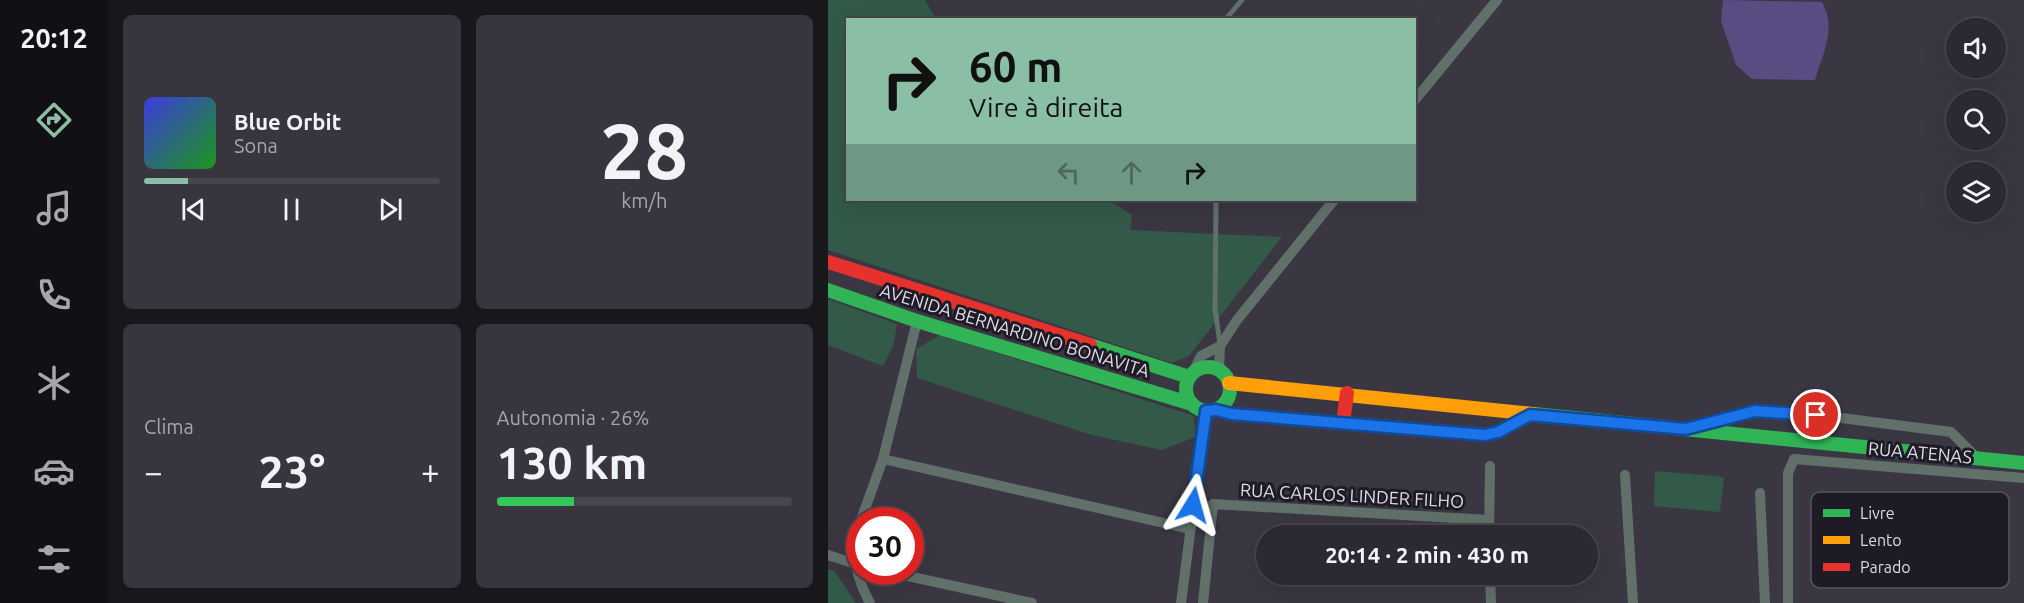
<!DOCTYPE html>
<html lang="pt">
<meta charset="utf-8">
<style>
body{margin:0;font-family:Ubuntu,sans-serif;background:#38353e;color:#f1f3f6;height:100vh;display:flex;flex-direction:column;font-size:22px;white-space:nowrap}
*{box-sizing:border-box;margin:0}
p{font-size:20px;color:#a6a6ac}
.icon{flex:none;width:33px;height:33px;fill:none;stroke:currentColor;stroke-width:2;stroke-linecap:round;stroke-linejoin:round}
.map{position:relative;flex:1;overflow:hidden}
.drawer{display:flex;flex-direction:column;gap:15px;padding:15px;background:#18171c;width:720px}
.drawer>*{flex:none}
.banner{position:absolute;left:18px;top:18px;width:570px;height:183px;border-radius:0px;box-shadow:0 6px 24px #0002,0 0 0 2px #48454d;background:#8abfa5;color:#111;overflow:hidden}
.buttons{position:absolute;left:1118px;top:18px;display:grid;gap:12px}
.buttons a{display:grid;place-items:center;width:60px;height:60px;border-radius:50%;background:#2c2932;box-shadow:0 6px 24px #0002,0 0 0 2px #48454d;font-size:30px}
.speed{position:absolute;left:18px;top:507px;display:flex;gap:12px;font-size:30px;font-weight:700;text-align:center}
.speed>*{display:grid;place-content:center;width:78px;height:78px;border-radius:50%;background:#2c2932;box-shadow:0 6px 24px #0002,0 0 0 2px #48454d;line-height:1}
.speed .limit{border:9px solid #d22;background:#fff;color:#111}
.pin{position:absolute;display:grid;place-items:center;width:51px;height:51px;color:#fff;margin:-26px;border:3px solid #fff;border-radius:50%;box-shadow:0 2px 6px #0007}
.me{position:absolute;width:66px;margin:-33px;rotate:8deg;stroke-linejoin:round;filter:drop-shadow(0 0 4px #0008)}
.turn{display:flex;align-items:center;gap:21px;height:126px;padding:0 24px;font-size:27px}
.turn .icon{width:78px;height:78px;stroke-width:2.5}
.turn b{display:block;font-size:42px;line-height:51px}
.lanes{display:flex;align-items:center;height:57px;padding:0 24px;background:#0003;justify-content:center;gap:30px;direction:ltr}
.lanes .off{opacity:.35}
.big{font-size:45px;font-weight:700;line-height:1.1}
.drawer .widget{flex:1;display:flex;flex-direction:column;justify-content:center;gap:9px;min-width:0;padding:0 21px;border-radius:9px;background:#38353e}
.drawer .dial{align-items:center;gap:0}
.dial b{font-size:78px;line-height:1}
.song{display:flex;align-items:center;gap:18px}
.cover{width:72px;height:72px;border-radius:9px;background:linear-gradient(135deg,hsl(240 70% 55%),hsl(120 70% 35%))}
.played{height:6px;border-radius:3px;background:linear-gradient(90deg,#8abfa5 15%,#48454d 15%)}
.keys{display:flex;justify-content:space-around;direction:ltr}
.heat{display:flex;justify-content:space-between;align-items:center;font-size:33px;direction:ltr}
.charge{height:9px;border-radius:4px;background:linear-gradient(90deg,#34c759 26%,#48454d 0)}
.drawer .tiles{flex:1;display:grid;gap:15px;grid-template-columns:repeat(2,1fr)}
.trip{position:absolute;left:428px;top:525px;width:342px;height:60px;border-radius:30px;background:#2c2932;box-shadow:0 6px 24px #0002,0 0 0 2px #48454d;font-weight:700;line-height:60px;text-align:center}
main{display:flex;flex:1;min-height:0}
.tabs{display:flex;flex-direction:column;width:108px;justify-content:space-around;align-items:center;background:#121014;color:#a6a6ac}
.tabs .icon{width:42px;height:42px}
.tabs .on{color:#8abfa5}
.tabs b{font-size:27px;color:#f1f3f6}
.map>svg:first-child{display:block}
</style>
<main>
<nav class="tabs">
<b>20:12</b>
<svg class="icon on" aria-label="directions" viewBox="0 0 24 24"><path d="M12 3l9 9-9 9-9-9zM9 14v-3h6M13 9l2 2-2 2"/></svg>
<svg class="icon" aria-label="music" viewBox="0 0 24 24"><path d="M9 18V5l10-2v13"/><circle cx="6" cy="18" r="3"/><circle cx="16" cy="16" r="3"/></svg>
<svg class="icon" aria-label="phone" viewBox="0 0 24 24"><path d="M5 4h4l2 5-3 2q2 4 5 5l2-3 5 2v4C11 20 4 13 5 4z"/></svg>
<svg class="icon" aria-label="climate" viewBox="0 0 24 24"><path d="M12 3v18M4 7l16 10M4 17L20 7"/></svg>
<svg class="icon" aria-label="car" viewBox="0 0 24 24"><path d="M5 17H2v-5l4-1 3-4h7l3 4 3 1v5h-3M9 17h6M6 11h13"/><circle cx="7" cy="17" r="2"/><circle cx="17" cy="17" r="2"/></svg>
<svg class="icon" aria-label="filters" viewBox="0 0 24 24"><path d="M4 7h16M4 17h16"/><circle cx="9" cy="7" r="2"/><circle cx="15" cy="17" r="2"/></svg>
</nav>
<section class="drawer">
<div class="tiles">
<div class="widget">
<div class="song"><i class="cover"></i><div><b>Blue Orbit</b><p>Sona</p></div></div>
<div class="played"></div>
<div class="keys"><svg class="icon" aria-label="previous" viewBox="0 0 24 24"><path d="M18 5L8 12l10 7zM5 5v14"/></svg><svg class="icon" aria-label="pause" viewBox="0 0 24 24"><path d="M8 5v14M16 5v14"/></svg><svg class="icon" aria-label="next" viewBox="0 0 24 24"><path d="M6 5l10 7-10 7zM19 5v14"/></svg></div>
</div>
<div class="widget dial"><b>28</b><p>km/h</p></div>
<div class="widget"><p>Clima</p>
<div class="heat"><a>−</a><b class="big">23°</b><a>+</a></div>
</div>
<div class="widget"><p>Autonomia · 26%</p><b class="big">130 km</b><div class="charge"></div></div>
</div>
</section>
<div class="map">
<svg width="1196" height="603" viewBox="0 0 1196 603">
<rect width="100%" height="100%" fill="#3a3743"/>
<g fill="#335a48">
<path d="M 0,0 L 97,0 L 108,19 L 20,20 L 20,200 L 281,200 L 304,215 L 302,230 L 454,237 L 361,356 L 344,363 L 0,250 Z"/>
<path d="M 0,299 L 69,324 L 65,347 L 55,366 L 0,345 Z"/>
<path d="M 112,335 L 366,416 L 367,437 L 334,450 L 264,435 L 89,378 L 88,349 Z"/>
<path d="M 827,471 L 896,477 L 892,512 L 826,506 Z"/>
<path d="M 0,569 L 6,571 L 28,603 L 0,603 Z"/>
</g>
<path fill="#5a4b83" d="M 895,0 L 994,2 C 1009,28 995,53 987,80 L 924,79 L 908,65 L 893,21 Z"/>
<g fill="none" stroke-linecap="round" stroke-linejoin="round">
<g stroke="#61716a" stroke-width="5">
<path d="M 397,20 L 414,0"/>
<path d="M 388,200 L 387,309 L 392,344"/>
</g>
<g stroke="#61716a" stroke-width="10">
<path d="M 586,101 L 669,0"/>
<path d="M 391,370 L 392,346 L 409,320 L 506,200"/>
<path d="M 364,374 L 373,356 L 392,346"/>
<path d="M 870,426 L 927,411 L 966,412 L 1123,432 L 1149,458"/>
<path d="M 55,459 L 362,529"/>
<path d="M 797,475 L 805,603"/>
<path d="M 932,493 L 937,603"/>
<path d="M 33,520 L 55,459 L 89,321"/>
<path d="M 32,525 C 22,552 28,578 42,603"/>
<path d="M 661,536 L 662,466"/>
<path d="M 0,555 L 31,565"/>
<path d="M 61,572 L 204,603"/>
<path d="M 662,574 L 663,603"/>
<path d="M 353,603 L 378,411"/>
<path d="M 375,603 L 385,504 L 661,520"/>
<path d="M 960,603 L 960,473 L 966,459 L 1196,478"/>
</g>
<g stroke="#30b455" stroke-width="14">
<path d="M 0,290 L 89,321 L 364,404"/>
<path d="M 262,345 L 361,377"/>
<circle cx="380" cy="389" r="22"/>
<path d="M 706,414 L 1196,463"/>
</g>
<path stroke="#ff9f0a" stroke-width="14" d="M 401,383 L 706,414"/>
<g stroke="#e5322d" stroke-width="14">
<path d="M 0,262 L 262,345"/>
<path d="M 388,410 L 404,414 L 657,435 L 670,432 L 702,415"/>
<path d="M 515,423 L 519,393"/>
</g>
</g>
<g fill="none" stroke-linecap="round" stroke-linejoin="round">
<g stroke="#114b97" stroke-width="15">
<path id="route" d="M 365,505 L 378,411 L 388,410 L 404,414 L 657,435 L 670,432 L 702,415 L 858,429 L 927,411 L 988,415"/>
</g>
<use href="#route" stroke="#1a73e8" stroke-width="10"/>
</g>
<g text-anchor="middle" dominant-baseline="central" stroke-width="6" stroke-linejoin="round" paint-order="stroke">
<g font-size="18" fill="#dddae9" stroke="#1e1b26">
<text transform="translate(187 330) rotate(17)">AVENIDA BERNARDINO BONAVITA</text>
<text transform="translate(1092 452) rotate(5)">RUA ATENAS</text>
<text transform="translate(524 495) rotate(3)">RUA CARLOS LINDER FILHO</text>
</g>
</g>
<rect x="983" y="492" width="198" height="96" rx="9" fill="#1e1b26" stroke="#575460" stroke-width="1.5"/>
<rect x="995" y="509" width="27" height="8" fill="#30b455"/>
<rect x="995" y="536" width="27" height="8" fill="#ff9f0a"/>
<rect x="995" y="563" width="27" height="8" fill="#e5322d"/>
<g font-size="16" fill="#dddae9">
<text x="1032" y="519">Livre</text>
<text x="1032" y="546">Lento</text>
<text x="1032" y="573">Parado</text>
</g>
</svg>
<div class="buttons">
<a><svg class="icon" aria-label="sound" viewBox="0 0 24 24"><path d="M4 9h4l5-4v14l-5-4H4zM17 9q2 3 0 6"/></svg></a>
<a><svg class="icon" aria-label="search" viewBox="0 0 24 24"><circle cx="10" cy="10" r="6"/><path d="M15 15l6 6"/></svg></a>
<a><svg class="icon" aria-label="layers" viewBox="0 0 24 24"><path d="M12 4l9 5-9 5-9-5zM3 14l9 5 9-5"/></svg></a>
</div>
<div class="speed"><div class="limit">30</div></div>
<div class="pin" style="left:988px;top:415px;background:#d93025"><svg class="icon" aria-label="arrive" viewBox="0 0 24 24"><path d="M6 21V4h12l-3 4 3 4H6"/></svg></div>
<svg class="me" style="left:365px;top:505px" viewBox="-20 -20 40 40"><path d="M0-17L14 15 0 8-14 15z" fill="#1a73e8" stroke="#fff" stroke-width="4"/></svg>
<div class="trip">20:14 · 2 min · 430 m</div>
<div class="banner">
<div class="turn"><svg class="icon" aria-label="right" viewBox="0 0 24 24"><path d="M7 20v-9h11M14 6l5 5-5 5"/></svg><div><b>60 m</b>Vire à direita</div></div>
<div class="lanes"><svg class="icon off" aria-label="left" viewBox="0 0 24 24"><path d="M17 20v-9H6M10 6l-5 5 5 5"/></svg><svg class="icon off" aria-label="ahead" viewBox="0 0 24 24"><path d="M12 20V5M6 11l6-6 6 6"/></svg><svg class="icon" aria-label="right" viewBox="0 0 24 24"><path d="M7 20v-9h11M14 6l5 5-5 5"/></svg></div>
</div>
</div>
</main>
